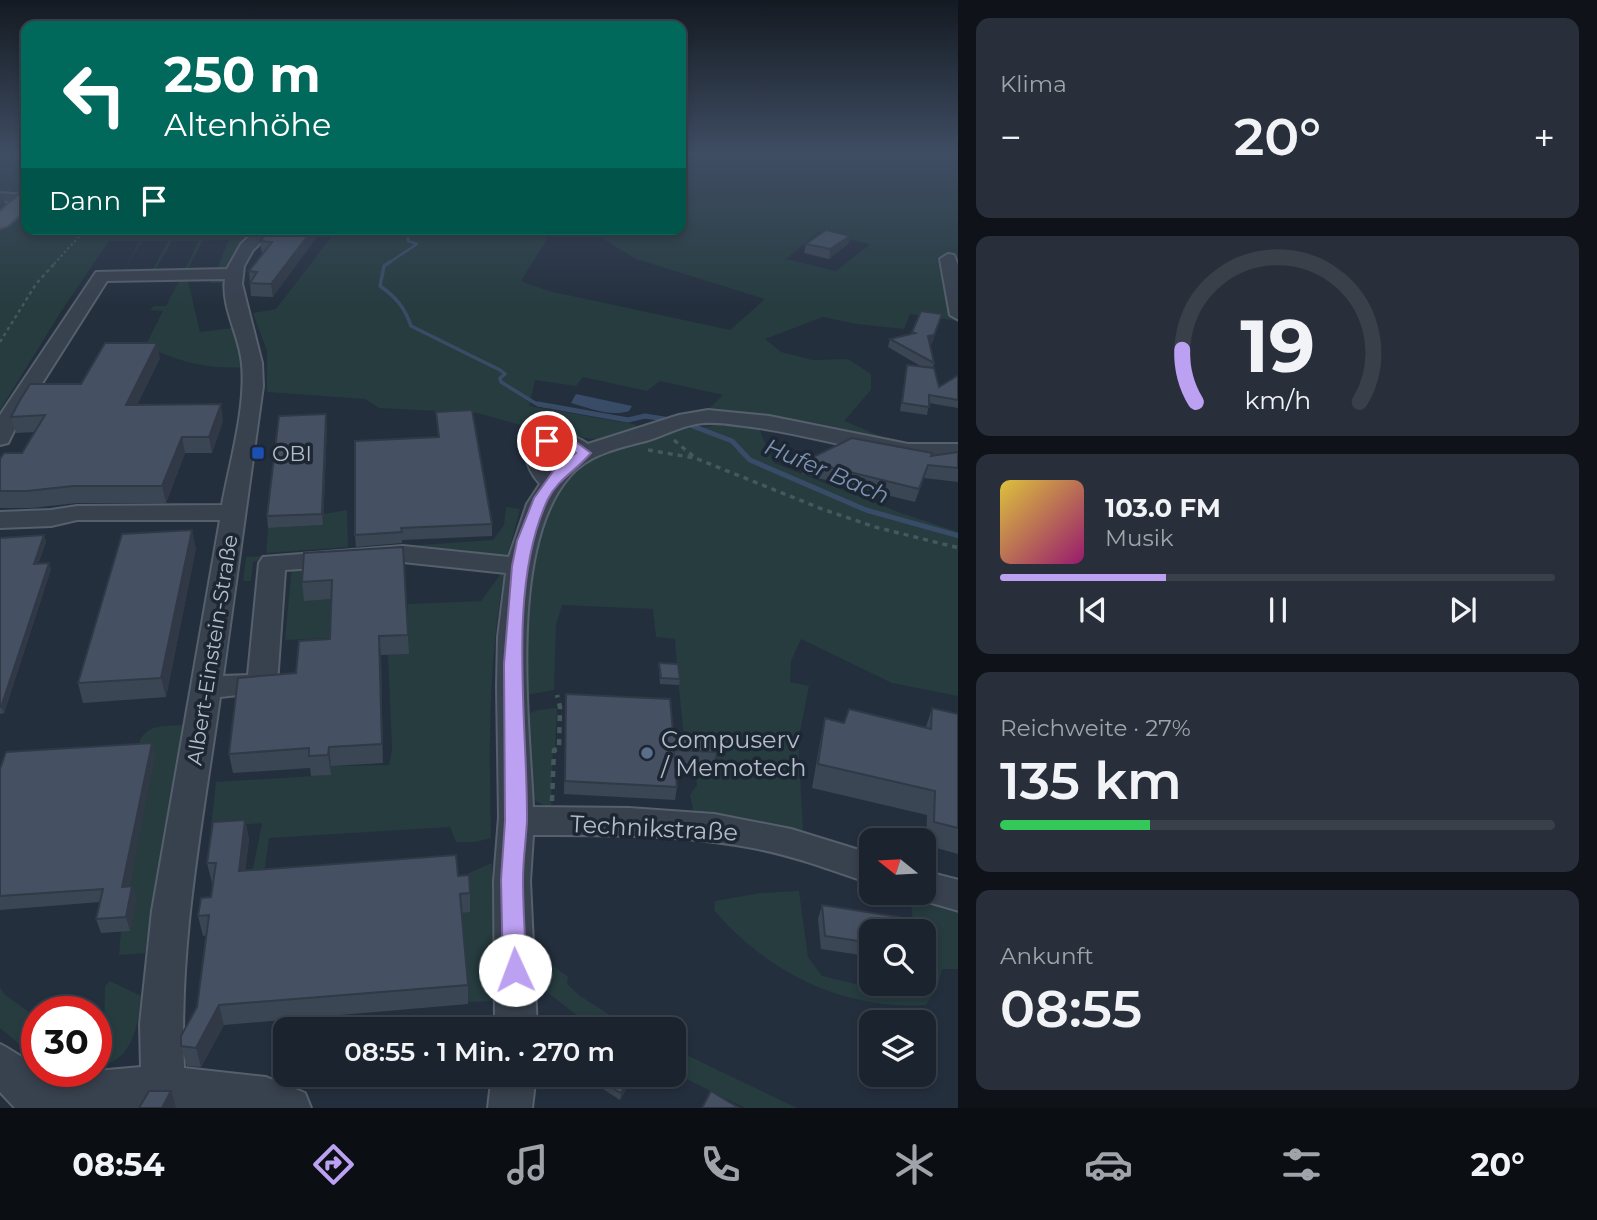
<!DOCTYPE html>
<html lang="de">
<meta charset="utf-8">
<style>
body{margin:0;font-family:Montserrat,sans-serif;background:#282f3a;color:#f1f3f6;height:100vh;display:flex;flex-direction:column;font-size:26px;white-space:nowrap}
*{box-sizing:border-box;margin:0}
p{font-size:23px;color:#a0a4aa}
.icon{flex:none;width:38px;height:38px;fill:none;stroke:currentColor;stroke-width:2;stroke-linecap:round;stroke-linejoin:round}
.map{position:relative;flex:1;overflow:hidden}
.panel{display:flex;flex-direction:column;gap:18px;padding:18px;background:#0f1319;width:639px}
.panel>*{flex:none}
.guide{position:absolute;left:21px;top:21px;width:665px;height:214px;border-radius:14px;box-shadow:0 4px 10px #0003,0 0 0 2px #39404a;background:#00695c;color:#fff;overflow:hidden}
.needle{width:46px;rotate:288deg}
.fabs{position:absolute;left:859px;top:828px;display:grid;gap:14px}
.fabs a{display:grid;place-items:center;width:77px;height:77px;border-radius:14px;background:#1b232e;box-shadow:0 4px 10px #0003,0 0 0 2px #39404a;font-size:35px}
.speed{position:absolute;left:21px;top:996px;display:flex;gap:14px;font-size:35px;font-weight:700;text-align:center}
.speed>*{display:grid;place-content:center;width:91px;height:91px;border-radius:50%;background:#1b232e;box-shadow:0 4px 10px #0003,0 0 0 2px #39404a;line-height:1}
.speed .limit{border:10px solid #d22;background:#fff;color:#111}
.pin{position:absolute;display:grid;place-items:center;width:60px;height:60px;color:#fff;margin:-30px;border:4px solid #fff;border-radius:50%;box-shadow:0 2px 7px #0007}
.me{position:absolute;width:77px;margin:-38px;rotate:358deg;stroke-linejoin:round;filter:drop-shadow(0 0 5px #0008)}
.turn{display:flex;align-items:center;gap:24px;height:147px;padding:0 28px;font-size:32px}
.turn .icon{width:91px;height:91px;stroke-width:2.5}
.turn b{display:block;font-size:49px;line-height:60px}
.then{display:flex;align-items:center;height:66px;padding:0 28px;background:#0003;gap:14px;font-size:26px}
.big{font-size:52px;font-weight:600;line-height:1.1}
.panel .card{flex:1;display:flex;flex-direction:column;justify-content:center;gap:10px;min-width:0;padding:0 24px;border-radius:14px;background:#282f3a}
.panel .dial{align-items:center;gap:0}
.dial svg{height:182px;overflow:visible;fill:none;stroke:#39404a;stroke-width:7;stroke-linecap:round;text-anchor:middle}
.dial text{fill:#f1f3f6;stroke:none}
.song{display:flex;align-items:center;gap:21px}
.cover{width:84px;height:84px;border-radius:10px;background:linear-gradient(135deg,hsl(50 70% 55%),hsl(320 70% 35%))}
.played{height:7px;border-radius:4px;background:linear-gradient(90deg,#bca0f2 30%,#39404a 30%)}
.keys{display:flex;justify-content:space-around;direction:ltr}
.heat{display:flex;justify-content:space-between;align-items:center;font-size:38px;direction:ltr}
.charge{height:10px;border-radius:5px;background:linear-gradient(90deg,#34c759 27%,#39404a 0)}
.trip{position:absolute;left:273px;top:1017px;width:413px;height:70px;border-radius:14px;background:#1b232e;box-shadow:0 4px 10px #0003,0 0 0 2px #39404a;font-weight:600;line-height:70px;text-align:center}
.menu{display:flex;height:112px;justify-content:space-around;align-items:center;background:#0b0e12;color:#a0a4aa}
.menu .icon{width:49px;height:49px}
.menu .active{color:#bca0f2}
.menu b{font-size:32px;color:#f1f3f6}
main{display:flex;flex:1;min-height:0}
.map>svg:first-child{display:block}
</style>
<main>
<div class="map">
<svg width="959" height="1108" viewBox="0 0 959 1108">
<rect width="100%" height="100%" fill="#242f3e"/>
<g fill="#263c3f" fill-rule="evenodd">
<path d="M 0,152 L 26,152 L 26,184 L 15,196 L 0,195 Z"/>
<path d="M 681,152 L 958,152 L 958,321 L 910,314 L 904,329 L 856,324 L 823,317 L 765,339 L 781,352 L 813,360 L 848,359 L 871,374 L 871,390 L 844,421 L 902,445 L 707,411 L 723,395 L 660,381 L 647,391 L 583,377 L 576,386 L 535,380 L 529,406 L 633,424 L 651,433 L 720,425 L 759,429 L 774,463 L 901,513 L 958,532 L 958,696 L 892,683 L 801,639 L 791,661 L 790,682 L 809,686 L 798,742 L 803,828 L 801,832 L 753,821 L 696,813 L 693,809 L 690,795 L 697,785 L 695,764 L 714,765 L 685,745 L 677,671 L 659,669 L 658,665 L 677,666 L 675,639 L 656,637 L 653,609 L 562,605 L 556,625 L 554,690 L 520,696 L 533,545 L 550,500 L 598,440 L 534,429 L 478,413 L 379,408 L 365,399 L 267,392 L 267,351 L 253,313 L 276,309 L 332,236 L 342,229 L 553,229 L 521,281 L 549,291 L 730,330 L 765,299 L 636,259 L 587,229 L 681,229 ZM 818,232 L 869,244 L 869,245 L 836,271 L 786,259 Z"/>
<path d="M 21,211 L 26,212 L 26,229 L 147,229 L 144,236 L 224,235 L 227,231 L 258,229 L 236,249 L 224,272 L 215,273 L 229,240 L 202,241 L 186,273 L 183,273 L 199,241 L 172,241 L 153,273 L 151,273 L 168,241 L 142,241 L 122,273 L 140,241 L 109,241 L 62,310 L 0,410 L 0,229 Z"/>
<path d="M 223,277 C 221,308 240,336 243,367 C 213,370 174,362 146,345 L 163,311 L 150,310 L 154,306 L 166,306 L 180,279 L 196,279 L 188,281 L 200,332 L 232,328 L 221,283 L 210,283 L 208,278 Z"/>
<path d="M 506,507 L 520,509 L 507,558 L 367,555 L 257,561 L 253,562 L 251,581 L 243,581 L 246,557 L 493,540 L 504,525 Z"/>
<path d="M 347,510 L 348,547 L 266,553 L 268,528 L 323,525 L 324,514 Z"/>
<path d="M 292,565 L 306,565 L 304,600 L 334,599 L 333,638 L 285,640 Z"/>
<path d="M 500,575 L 504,575 C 488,662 489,750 491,838 L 475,842 L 456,842 L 450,827 L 269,838 L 265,867 L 255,884 L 250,884 L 262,823 L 211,827 L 216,782 L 330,775 L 331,766 L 389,765 L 392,750 L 388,655 L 408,653 L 408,604 L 481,601 Z"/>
<path d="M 557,708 L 555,748 L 553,748 L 551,810 L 532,798 L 524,715 L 538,710 Z"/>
<path d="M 183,725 L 145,953 L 119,955 L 121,931 L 130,930 L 136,900 L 126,901 L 155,757 L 138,747 C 143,724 163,726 183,725 Z"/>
<path d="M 492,863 L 494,1001 L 468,1002 L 460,913 L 470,912 L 467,874 Z"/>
<path d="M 799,891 L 808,957 L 822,976 L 897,994 L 912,993 L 911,984 L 924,984 L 924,931 L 914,931 L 910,894 L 958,907 L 958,969 L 942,969 L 937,988 L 926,1005 C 842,1010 768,973 714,910 L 715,901 L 760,893 Z"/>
<path d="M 547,961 L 568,977 L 567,984 L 580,996 L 632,1029 L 595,1029 L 547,992 L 545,974 Z"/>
<path d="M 110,981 L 141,996 C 138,1026 133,1062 96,1067 L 96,1049 L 104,1048 L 105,986 Z"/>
<path d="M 0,987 L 4,994 L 37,1018 L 37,1054 L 18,1043 L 0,1028 Z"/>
<path d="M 674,1049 L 797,1108 L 745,1108 L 674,1073 Z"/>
</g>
<path fill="#394c67" d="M 576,394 L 632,406 L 629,411 C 610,417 589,408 571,403 Z"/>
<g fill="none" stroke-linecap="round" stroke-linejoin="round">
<path stroke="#394c67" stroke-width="2.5" d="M 387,264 L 417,244 L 408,241 L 408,237 L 421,229"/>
<path stroke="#394c67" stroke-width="3.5" d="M 390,262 L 384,266 L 380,286 C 396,297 405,308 411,326 L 500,370 L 505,374 L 500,378 L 501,382 L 535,403 L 545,406"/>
<g stroke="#394c67" stroke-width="5">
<path d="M 538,404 L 628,420 L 645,416 L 664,419"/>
<path d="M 690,425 L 732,441 L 750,460 L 866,510 L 959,536"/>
</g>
<g stroke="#565f6c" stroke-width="4">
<g id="minor">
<path d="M 0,193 L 26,195 L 26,203 L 0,201 Z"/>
<path d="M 257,229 L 275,229 L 253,250 L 244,266 L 242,284 L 262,363 L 263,386 L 223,676 L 248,675 L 259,563 L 263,557 L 403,546 L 509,557 L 527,504 L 540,484 C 503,443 553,419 588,444 L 679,415 L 708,410 L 769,416 L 908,444 L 959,444 L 959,458 C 884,462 816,434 744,426 C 729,424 711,421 696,424 C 679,427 663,436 646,441 C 619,448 589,454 570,476 C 508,546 529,719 533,807 L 629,808 L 714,814 L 791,829 L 872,854 L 872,884 C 834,871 797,857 758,849 C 684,834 608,835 533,835 L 530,881 L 537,1029 L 495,1029 L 494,881 L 499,817 L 497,686 L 498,637 L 506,573 L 403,562 L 285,570 L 277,684 L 273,691 L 220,697 C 203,820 178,944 184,1068 L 266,1077 L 305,1093 L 311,1108 L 15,1108 L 0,1092 L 0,1044 C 12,1049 25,1062 37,1062 L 37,1071 L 96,1071 L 141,1067 L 140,1024 L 152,911 L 220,520 L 77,520 L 51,526 L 0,528 L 0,512 L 51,510 L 77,506 L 222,505 C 230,462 246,408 242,364 C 240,336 221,308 225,279 L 107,281 L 22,415 L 8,443 L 0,445 L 0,415 L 96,272 L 227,269 L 241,244 ZM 555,447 L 570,453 L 552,467 L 550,454 Z"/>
<path d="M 948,254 L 954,255 L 959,268 L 959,320 L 950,315 L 940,259 Z"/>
<path d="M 924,871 L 959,880 L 959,911 L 911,897 L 909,892 L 924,892 Z"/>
<path d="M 492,1074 L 536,1074 L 532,1108 L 488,1108 Z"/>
</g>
</g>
<g stroke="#414a57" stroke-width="4">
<path id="major" d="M 26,193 L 26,209 L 7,226 L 0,228 L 0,212 L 19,195 Z"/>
</g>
<path stroke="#44595c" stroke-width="2" stroke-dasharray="2.5 2.5" stroke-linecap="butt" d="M 54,264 L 86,229"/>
<path stroke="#44595c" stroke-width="2.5" stroke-dasharray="3.5 3.5" stroke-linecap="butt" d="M 0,342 L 36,284 L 56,262"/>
<g stroke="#44595c" stroke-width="3.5" stroke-dasharray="5 5" stroke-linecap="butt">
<path d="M 674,440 L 694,457"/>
<path d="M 648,450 L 695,458 L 822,509 L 875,527 L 959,548"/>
</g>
<path stroke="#44595c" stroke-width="4.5" stroke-dasharray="6 6" stroke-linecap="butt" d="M 552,801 L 554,750 L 559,749 L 560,707 L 557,695"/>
<use href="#minor" fill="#38414e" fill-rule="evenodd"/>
<use href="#major" fill="#56606e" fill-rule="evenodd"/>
</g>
<g fill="#3b4654">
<path d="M 142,229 L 226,229 L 224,234 L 143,235 Z"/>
<path d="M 271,229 L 273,297 L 251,296 L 249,271 L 263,254 L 262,254 L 260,241 Z"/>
<path d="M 850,236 L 848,244 L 829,259 L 804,253 L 806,244 Z"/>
<path d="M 921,311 L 942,314 L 932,343 L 930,344 L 934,363 L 933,368 L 939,387 L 958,377 L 958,408 L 929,403 L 927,415 L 900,411 L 907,365 L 922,367 L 888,347 L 890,339 L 912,333 Z"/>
<path d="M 160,358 L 137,405 L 223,421 L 212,453 L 185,453 L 166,503 L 77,503 L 32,508 L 0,508 L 0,459 L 22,453 L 35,432 L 16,433 L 11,417 L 81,384 Z"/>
<path d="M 436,412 L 492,524 L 492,536 L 402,540 L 402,543 L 356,547 L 355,535 L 438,437 Z"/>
<path d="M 327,424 L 323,525 L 268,528 L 267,516 Z"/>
<path d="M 958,452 L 958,482 L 924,478 L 915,502 L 802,474 L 805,461 L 931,456 Z"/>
<path d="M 44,535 L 46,542 L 38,564 L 51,569 L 4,713 L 0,714 L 0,538 Z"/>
<path d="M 403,547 L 409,654 L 381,655 L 383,763 L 331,766 L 331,775 L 311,776 L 310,768 L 233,773 L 229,754 L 296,673 L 330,639 L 332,599 L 304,601 L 302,582 Z"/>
<path d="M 196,548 L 166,697 L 83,703 L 78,683 Z"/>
<path d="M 659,663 L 680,679 L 679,685 L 660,684 L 659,669 Z"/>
<path d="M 566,694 L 673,732 L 716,752 L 714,765 L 675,763 L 677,787 L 675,800 L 564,794 Z"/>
<path d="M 932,708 L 958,714 L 958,854 L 926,845 L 927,815 L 812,788 L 820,742 L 825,718 L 844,723 L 926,727 Z"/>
<path d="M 152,743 L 155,756 L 129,887 L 132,886 L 136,900 L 130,931 L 101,933 L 96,919 L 100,902 L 0,910 L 0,769 Z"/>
<path d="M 245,820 L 249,839 L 245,871 L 458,876 L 470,893 L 470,912 L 462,913 L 468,985 L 468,1004 L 224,1025 L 201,1067 L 187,1066 L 181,1046 L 197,1007 L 207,935 L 203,936 L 198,916 L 211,897 L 213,883 L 212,883 L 207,863 Z"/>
<path d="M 822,905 L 872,931 L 872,963 L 868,962 L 867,956 L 821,949 L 818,919 Z"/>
<path d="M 633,1077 L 620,1100 L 600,1087 L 600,1081 Z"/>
</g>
<g fill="#303945">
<path d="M 3,198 L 5,204 L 0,209 L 0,201 Z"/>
<path d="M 313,229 L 323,229 L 273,297 L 271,284 Z"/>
<path d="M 850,236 L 848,244 L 829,259 L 830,249 Z"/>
<path d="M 942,314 L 932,343 L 926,345 L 928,336 Z"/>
<path d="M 157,343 L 160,358 L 129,421 L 126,405 Z"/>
<path d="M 221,404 L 223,421 L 212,453 L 209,437 Z"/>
<path d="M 326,414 L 327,424 L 323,525 L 322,514 Z"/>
<path d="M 182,437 L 185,453 L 166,503 L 162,486 Z"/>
<path d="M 928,465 L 924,478 L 915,502 L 919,489 Z"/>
<path d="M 192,530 L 196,548 L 166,697 L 161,678 Z"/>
<path d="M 44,535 L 46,542 L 36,570 L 34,564 Z"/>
<path d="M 49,563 L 51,569 L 4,713 L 1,707 Z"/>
<path d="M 379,636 L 381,655 L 383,763 L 382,744 Z"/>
<path d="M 152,743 L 155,756 L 126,901 L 122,887 Z"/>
<path d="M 329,747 L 331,766 L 331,775 L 328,755 Z"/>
<path d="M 245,820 L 249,839 L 243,891 L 239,871 Z"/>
<path d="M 132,886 L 136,900 L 130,931 L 126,917 Z"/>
<path d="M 219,1005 L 224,1025 L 201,1067 L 196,1048 Z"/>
<path d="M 632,1074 L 634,1074 L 633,1077 L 620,1100 L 621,1093 Z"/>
<path d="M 171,1091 L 176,1108 L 162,1108 Z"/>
</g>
<g fill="#455162" stroke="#303945" stroke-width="2">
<path d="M 271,229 L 313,229 L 271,284 L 250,283 L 257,272 L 249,271 L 272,242 L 260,241 Z"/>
<path d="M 826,230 L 850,236 L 830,249 L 806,244 Z"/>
<path d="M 921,311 L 942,314 L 934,335 L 928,336 L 934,363 L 890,339 L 915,333 L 912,332 Z"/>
<path d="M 105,343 L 157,343 L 126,405 L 221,404 L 209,437 L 182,437 L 162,486 L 73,486 L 27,491 L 0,491 L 0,459 L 4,453 L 22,453 L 45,415 L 11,417 L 20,400 L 30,384 L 81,384 Z"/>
<path d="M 907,365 L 934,368 L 939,387 L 957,376 L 958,377 L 958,400 L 929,395 L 929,407 L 902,403 Z"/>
<path d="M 472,410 L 492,524 L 401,528 L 402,532 L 355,535 L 355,441 L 439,437 L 436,412 Z"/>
<path d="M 326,414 L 322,514 L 267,516 L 279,416 Z"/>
<path d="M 852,438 L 932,453 L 931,456 L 958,452 L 958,468 L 928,465 L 919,489 L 805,461 Z"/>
<path d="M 192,530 L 161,678 L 78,683 L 122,534 Z"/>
<path d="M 44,535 L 34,564 L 49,563 L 1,707 L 0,707 L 0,538 Z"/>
<path d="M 403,547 L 408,635 L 379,636 L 382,744 L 329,747 L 328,755 L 309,756 L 309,748 L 229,754 L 238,678 L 296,673 L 299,641 L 330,639 L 332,580 L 302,582 L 304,553 Z"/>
<path d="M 659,663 L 678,664 L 680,679 L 661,678 Z"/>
<path d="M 566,694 L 670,699 L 673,732 L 714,734 L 716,752 L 674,750 L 677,787 L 565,781 Z"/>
<path d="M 932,708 L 958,714 L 958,828 L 934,822 L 935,791 L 818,764 L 825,718 L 844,723 L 849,709 L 931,729 Z"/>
<path d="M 152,743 L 122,887 L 132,886 L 126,917 L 96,919 L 103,889 L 0,896 L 0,769 L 6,752 Z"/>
<path d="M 245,820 L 239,871 L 456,855 L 458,876 L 469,875 L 470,893 L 460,894 L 468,985 L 219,1005 L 196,1048 L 181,1046 L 181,1036 L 197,1007 L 209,915 L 198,916 L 201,898 L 211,897 L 216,863 L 207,863 L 213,822 Z"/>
<path d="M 822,905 L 899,917 L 901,931 L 872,931 L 872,943 L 825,936 Z"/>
<path d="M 604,1074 L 632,1074 L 621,1093 L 600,1081 Z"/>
<path d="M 149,1091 L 171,1091 L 162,1108 L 139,1108 Z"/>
<path d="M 711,1091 L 739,1108 L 702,1108 Z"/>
</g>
<linearGradient id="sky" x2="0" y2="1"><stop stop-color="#141a22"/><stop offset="0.5" stop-color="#3f4d63"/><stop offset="1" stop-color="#3f4d63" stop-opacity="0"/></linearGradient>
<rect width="959" height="307" fill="url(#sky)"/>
<path fill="#bca0f2" stroke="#7a689d" stroke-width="2" d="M 569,437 L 591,453 C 577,470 558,479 548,499 C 506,588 528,724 527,821 C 526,840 523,860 523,879 C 523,909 525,940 527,970 L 523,977 L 515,980 L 506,977 L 503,970 L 501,880 L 505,821 L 504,664 L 512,566 L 517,541 L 534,498 L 554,470 L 576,453 C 561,441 550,450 540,441 L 547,437 Z"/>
<rect fill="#1a4fb4" stroke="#1d2633" stroke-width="2.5" x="251" y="446" width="14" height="14" rx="3.5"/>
<circle fill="#5c6f8a" stroke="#1d2633" stroke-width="2.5" cx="647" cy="753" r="7"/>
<g text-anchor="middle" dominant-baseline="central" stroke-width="7" stroke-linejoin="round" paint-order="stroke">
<g font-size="21" fill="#b4bcc9" stroke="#1d2633" text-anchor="start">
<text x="272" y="453">OBI</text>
</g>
<g font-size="21" fill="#b4bcc9" stroke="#1d2633">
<text transform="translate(212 650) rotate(-81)">Albert-Einstein-Straße</text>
</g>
<g font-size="23" font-style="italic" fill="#7c92b1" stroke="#1d2633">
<text transform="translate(827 471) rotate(23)">Hufer Bach</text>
</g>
<g font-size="24" fill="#b4bcc9" stroke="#1d2633" text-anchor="start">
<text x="661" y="739">Compuserv<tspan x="661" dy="28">/ Memotech</tspan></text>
</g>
<g font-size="24" fill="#b4bcc9" stroke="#1d2633">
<text transform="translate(654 828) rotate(3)">Technikstraße</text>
</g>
</g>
</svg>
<div class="fabs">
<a><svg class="needle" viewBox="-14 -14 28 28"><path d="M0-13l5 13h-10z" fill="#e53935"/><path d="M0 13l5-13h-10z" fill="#a0a4aa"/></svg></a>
<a><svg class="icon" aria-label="search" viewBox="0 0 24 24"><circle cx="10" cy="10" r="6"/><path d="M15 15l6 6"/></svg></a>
<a><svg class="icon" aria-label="layers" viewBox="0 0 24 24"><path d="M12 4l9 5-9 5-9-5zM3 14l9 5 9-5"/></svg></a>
</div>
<div class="speed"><div class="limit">30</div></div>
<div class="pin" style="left:547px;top:441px;background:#d93025"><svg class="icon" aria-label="arrive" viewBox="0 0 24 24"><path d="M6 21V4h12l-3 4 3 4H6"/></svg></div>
<svg class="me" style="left:515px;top:970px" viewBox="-20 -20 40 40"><circle r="19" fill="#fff"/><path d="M0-13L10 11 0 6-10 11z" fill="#bca0f2"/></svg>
<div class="trip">08:55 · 1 Min. · 270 m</div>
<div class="guide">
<div class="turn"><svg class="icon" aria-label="left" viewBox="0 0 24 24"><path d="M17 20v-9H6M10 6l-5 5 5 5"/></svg><div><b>250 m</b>Altenhöhe</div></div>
<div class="then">Dann<svg class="icon" aria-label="arrive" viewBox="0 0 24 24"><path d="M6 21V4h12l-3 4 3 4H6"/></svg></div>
</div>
</div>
<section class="panel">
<div class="card"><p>Klima</p>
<div class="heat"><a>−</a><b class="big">20°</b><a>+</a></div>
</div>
<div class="card dial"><svg viewBox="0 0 100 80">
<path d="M14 69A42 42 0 1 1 86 69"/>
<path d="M14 69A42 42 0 0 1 8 46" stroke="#bca0f2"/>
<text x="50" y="56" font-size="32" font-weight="700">19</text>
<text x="50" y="72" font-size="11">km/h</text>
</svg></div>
<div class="card">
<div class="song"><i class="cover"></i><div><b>103.0 FM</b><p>Musik</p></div></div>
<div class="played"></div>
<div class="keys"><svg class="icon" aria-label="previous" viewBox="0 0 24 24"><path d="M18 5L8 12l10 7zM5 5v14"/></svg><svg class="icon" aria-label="pause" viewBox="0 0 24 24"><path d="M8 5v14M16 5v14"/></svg><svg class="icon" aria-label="next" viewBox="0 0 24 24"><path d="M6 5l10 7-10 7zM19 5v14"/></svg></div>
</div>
<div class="card"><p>Reichweite · 27%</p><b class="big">135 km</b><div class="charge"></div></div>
<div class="card"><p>Ankunft</p><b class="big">08:55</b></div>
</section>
</main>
<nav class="menu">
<b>08:54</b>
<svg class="icon active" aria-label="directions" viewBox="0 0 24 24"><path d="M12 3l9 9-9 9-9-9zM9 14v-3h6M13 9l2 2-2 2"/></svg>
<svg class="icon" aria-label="music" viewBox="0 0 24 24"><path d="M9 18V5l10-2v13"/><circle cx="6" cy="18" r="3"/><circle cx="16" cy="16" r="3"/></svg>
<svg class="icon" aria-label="phone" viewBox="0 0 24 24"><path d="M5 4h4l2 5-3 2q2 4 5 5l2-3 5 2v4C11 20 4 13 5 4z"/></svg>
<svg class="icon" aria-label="climate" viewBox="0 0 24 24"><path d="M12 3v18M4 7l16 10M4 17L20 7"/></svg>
<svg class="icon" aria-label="car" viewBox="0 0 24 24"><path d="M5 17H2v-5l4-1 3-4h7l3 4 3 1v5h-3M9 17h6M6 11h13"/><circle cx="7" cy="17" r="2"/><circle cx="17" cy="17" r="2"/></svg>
<svg class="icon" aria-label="filters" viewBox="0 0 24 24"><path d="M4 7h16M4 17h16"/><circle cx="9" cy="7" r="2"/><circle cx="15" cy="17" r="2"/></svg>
<b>20°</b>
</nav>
